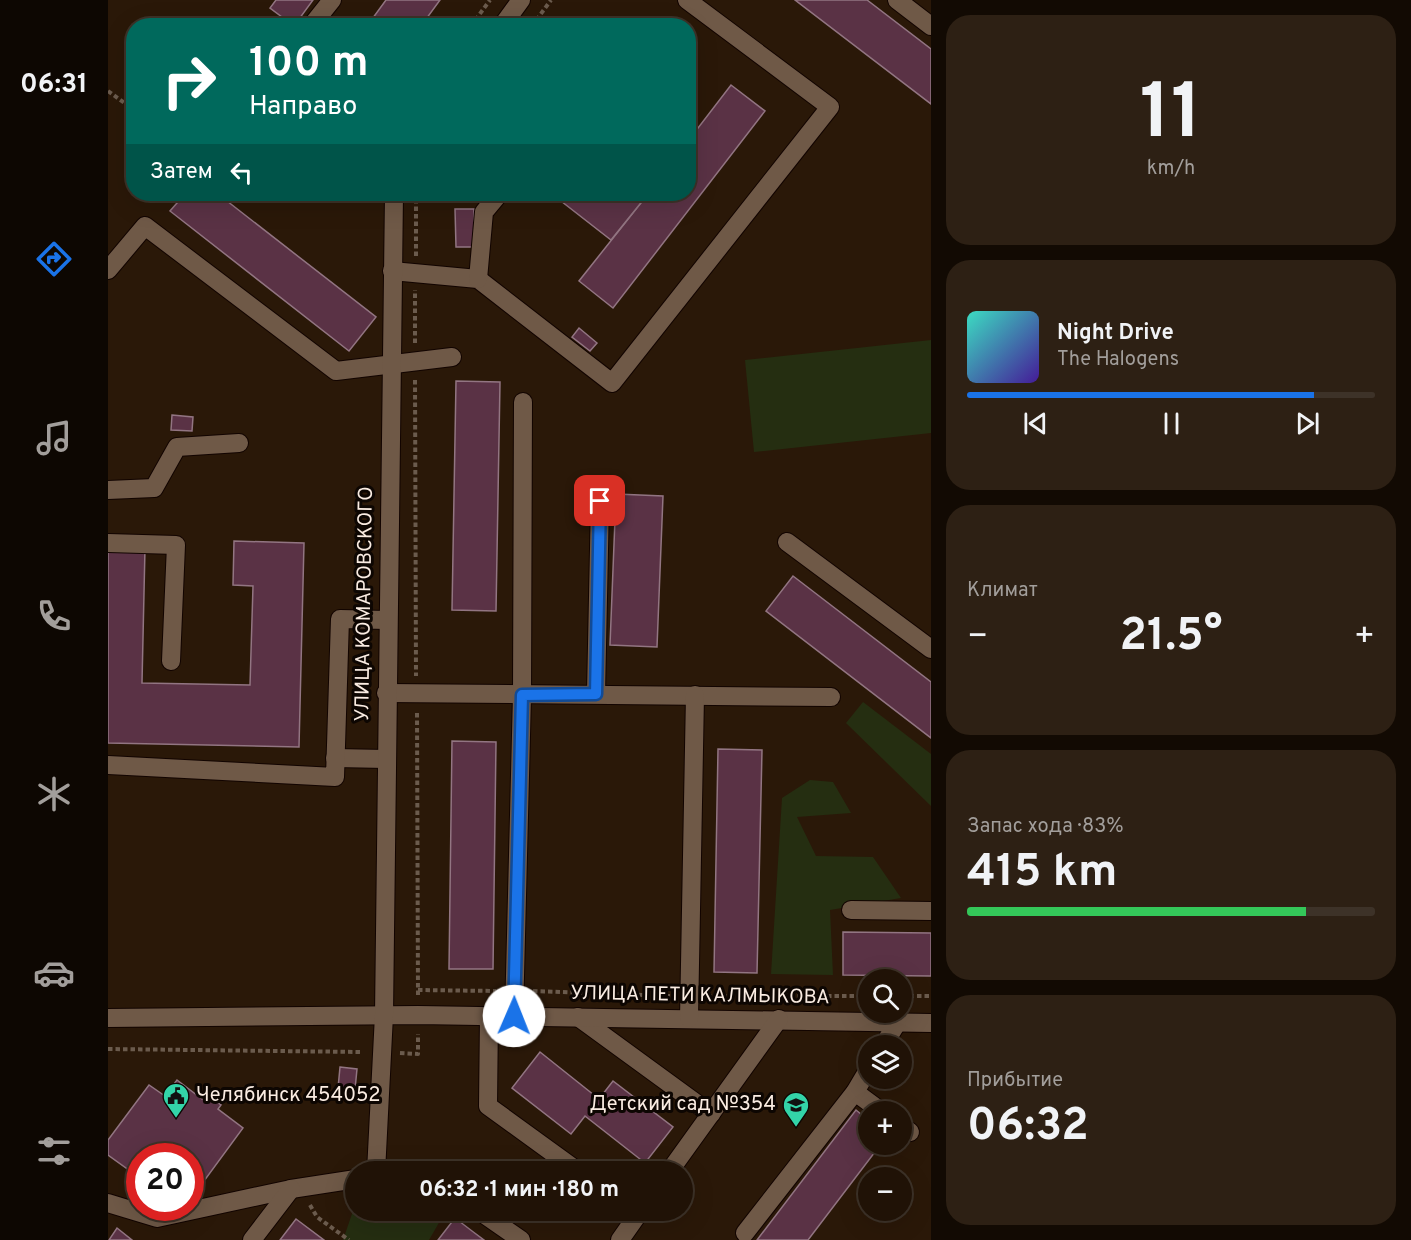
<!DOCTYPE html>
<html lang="ru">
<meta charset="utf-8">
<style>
body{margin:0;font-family:Overpass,sans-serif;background:#2d2014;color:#f1f3f6;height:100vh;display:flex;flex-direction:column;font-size:22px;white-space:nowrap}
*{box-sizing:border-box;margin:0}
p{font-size:20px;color:#a29e9b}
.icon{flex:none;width:33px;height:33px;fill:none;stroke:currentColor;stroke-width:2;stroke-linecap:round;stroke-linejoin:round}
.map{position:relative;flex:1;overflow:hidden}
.drawer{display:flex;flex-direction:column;gap:15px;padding:15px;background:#120a03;width:480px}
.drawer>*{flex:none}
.banner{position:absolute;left:18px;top:18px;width:570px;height:183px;border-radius:24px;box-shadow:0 6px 24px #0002,0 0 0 2px #3d3228;background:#00695c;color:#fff;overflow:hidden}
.controls{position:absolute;left:750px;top:969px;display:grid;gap:12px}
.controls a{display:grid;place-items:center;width:54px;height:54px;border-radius:50%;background:#201206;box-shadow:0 6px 24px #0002,0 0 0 2px #3d3228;font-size:30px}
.speed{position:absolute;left:18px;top:1143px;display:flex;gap:12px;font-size:30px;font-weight:700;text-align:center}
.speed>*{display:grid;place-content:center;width:78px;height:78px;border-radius:50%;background:#201206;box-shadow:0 6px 24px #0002,0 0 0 2px #3d3228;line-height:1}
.speed .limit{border:9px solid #d22;background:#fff;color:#111}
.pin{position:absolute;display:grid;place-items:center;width:51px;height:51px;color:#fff;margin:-26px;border-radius:12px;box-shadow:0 3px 9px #0006}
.me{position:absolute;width:66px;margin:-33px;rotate:1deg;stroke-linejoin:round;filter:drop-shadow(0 0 4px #0008)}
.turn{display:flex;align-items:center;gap:21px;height:126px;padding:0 24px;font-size:27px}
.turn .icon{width:78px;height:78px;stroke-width:2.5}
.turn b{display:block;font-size:42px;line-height:51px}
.then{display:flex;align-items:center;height:57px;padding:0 24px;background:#0003;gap:12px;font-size:22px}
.big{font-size:45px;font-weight:700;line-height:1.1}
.drawer .widget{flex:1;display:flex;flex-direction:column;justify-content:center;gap:9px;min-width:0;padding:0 21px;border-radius:24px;background:#2d2014}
.drawer .dial{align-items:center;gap:0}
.dial b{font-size:78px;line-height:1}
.song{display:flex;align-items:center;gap:18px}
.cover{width:72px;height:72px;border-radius:9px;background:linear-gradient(135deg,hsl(170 70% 55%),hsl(260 70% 35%))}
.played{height:6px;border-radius:3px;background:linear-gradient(90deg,#1a73e8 85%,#3d3228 85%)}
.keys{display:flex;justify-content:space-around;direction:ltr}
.heat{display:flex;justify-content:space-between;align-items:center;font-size:33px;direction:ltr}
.charge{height:9px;border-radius:4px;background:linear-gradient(90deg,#34c759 83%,#3d3228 0)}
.trip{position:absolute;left:237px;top:1161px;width:348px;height:60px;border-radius:30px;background:#201206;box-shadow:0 6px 24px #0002,0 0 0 2px #3d3228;font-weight:700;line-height:60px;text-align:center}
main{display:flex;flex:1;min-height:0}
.tab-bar{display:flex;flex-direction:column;width:108px;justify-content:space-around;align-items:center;background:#0d0702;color:#a29e9b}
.tab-bar .icon{width:42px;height:42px}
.tab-bar .current{color:#1a73e8}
.tab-bar b{font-size:27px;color:#f1f3f6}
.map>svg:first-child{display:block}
</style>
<main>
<nav class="tab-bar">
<b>06:31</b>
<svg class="icon current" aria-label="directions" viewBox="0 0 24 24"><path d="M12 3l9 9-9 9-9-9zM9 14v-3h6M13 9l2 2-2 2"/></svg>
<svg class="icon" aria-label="music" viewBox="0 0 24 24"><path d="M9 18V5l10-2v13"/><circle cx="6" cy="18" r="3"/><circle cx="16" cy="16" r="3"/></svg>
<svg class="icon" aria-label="phone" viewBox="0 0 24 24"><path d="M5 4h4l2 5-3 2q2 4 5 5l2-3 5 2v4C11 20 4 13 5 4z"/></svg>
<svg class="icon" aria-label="climate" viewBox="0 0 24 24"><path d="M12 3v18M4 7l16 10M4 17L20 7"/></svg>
<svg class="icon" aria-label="car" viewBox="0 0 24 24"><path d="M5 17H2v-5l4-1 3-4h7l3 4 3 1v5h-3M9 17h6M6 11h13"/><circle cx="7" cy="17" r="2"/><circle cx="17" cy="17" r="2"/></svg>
<svg class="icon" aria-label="filters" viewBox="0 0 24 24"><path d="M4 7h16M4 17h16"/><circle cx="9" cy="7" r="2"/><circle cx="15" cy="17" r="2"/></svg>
</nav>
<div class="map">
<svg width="823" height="1240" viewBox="0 0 823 1240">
<rect width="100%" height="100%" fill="#2a1808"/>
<g fill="#252e11">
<path d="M 823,340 L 823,433 L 646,452 L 637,360 Z"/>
<path d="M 755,702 L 823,754 L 823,806 L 738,723 Z"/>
<path d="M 702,780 L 725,782 L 743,813 L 689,817 L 708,856 L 765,857 L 793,898 L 722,910 L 725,975 L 663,974 L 674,798 Z"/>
<path d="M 247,1205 L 248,1210 L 316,1210 L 336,1214 L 321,1240 L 235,1240 Z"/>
</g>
<g fill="#5a3245" stroke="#927582" stroke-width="1.5">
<path d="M 168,0 L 205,0 L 186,26 L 162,8 Z"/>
<path d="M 278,0 L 332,0 L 313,26 L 259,26 Z"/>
<path d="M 687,0 L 759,0 L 823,49 L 823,104 Z"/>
<path d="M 623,85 L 657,111 L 505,308 L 471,281 L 540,194 L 580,194 L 580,141 Z"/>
<path d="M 77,194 L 110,194 L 268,317 L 241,351 L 62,211 Z"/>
<path d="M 444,194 L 540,194 L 503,240 Z"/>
<path d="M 347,209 L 366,209 L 366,247 L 348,247 Z"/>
<path d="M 471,328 L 489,343 L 482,351 L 464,337 Z"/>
<path d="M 348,381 L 392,382 L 388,611 L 344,610 Z"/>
<path d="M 64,415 L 85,417 L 84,431 L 63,430 Z"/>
<path d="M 508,494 L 555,496 L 549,647 L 502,645 Z"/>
<path d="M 126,541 L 196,543 L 191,747 L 0,743 L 0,548 L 37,548 L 34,683 L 142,685 L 145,586 L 125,585 Z"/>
<path d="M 685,576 L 823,682 L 823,738 L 658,611 Z"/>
<path d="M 344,741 L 388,742 L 385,969 L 341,969 Z"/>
<path d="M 610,749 L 654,750 L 649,973 L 606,972 Z"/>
<path d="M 735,932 L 823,933 L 823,976 L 735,975 Z"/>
<path d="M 432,1052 L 491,1099 L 505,1081 L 565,1127 L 537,1163 L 477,1116 L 463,1134 L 404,1088 Z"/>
<path d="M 232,1067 L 249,1069 L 246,1100 L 229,1099 Z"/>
<path d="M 69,1080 L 94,1099 L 98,1094 L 113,1105 L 110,1109 L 135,1128 L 85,1196 L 82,1194 L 82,1156 L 32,1156 L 32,1178 L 0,1155 L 0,1140 L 41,1085 L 57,1096 Z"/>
<path d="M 748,1110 L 760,1120 L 760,1144 L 773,1144 L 700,1240 L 649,1240 Z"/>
<path d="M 347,1218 L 364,1231 L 376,1240 L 330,1240 Z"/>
<path d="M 188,1219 L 216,1240 L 172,1240 Z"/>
<path d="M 9,1228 L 24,1240 L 1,1240 Z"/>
</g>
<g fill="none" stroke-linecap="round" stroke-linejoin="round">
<g stroke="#120400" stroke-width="20">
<g id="minor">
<path d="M 789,0 L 823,26"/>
<path d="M 204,25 L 224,0"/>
<path d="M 394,26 L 413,0"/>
<path d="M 0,270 L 37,226 L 228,371 L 344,357"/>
<path d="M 284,271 L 370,279 L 504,383 L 722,107 L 579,0"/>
<path d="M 370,279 L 376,212 L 391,194"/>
<path d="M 0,490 L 46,488 L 69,447 L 131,443"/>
<path d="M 679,542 L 823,649"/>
<path d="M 0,543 L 68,545 L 63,661"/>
<path d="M 278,693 L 723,697"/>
<path d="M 488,694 L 492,501"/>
<path d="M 227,758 L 278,759"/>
<path d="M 0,765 L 227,777 L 232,619 L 279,620"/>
<path d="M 743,910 L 823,911"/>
<path d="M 381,1016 L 380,1106 L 471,1172"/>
<path d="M 406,1016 L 414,695 L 415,402"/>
<path d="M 470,1017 L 603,1114"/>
<path d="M 0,1018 L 310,1015 L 823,1023"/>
<path d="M 581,1018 L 587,695"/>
<path d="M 775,1046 L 789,1023"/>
<path d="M 747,1092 L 774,1112"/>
<path d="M 794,1126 L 802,1132"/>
<path d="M 268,1172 L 276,1015 L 286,194"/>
<path d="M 561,1172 L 671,1019"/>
<path d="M 0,1203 L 49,1218 L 183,1189 L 248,1179"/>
<path d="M 370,1210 L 413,1240"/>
<path d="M 637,1233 L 747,1092 L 760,1070"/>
<path d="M 144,1240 L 183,1189"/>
<path d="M 512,1240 L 533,1210"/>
</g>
</g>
<g stroke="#6b5b4d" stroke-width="4" stroke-dasharray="4.5 3" stroke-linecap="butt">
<path d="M 363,26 L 382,0"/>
<path d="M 424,26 L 443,0"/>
<path d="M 0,91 L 22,107 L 26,107"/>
<path d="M 308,256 L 308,194"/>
<path d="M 307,343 L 307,290"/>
<path d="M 307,380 L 308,676"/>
<path d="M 309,713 L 310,997"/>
<path d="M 310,990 L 388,991"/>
<path d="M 425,991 L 562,996"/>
<path d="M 599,996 L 760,996"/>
<path d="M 794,996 L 823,996"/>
<path d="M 0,1049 L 254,1052"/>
<path d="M 292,1053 L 310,1054 L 310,1034"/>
<path d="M 202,1205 L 209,1217 L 241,1240"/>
</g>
<use href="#minor" stroke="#6f5947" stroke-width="18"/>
</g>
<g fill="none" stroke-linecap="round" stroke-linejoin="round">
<g stroke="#114b97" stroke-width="15">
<path id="route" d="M 406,1016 L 414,695 L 488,694 L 492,501"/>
</g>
<use href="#route" stroke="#1a73e8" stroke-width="10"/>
</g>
<defs>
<g id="civic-pin" transform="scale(1.35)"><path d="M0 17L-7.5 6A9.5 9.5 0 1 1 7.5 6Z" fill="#33d4a8" stroke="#0d0602"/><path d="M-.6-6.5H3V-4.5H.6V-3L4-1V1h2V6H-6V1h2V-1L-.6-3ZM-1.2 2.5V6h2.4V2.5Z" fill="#111"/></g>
<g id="school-pin" transform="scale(1.35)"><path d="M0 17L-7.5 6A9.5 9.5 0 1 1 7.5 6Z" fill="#33d4a8" stroke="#0d0602"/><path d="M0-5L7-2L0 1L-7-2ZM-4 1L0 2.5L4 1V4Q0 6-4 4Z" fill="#111"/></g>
</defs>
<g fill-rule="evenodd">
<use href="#civic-pin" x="68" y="1096"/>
<use href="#school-pin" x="688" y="1105"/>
</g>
<g text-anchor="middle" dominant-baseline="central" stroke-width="6" stroke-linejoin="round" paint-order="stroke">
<g font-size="20" fill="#faece2" stroke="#0d0602">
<text transform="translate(257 604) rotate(-89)">УЛИЦА КОМАРОВСКОГО</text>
<text transform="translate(592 996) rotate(1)">УЛИЦА ПЕТИ КАЛМЫКОВА</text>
</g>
<g font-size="20" fill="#faece2" stroke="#0d0602" text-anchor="start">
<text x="88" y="1096">Челябинск 454052</text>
<text x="668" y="1105" text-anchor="end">Детский сад №354</text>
</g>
</g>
</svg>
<div class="controls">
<a><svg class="icon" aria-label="search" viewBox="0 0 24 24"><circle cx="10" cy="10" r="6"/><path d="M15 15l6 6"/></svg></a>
<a><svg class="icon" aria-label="layers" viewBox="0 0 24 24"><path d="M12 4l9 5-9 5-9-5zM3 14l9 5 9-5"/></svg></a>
<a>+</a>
<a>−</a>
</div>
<div class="speed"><div class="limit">20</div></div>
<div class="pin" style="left:492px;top:501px;background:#d93025"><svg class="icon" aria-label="arrive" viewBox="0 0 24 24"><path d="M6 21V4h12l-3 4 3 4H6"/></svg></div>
<svg class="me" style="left:406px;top:1016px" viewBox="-20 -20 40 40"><circle r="19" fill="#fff"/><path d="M0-13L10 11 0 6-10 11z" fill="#1a73e8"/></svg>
<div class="trip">06:32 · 1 мин · 180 m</div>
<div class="banner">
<div class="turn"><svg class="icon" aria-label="right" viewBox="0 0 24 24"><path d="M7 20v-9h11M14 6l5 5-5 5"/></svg><div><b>100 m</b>Направо</div></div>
<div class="then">Затем<svg class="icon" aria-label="left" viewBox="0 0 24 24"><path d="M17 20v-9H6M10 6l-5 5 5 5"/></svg></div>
</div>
</div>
<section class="drawer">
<div class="widget dial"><b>11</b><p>km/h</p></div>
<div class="widget">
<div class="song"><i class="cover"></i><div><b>Night Drive</b><p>The Halogens</p></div></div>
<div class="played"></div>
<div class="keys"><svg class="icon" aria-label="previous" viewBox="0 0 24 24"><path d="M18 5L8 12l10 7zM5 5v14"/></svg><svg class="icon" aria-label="pause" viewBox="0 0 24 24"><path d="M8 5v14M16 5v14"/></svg><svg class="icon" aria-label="next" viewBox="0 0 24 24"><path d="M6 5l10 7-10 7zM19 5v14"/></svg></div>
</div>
<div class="widget"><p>Климат</p>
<div class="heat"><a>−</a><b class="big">21.5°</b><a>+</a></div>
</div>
<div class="widget"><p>Запас хода · 83%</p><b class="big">415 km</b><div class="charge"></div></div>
<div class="widget"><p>Прибытие</p><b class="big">06:32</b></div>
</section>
</main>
